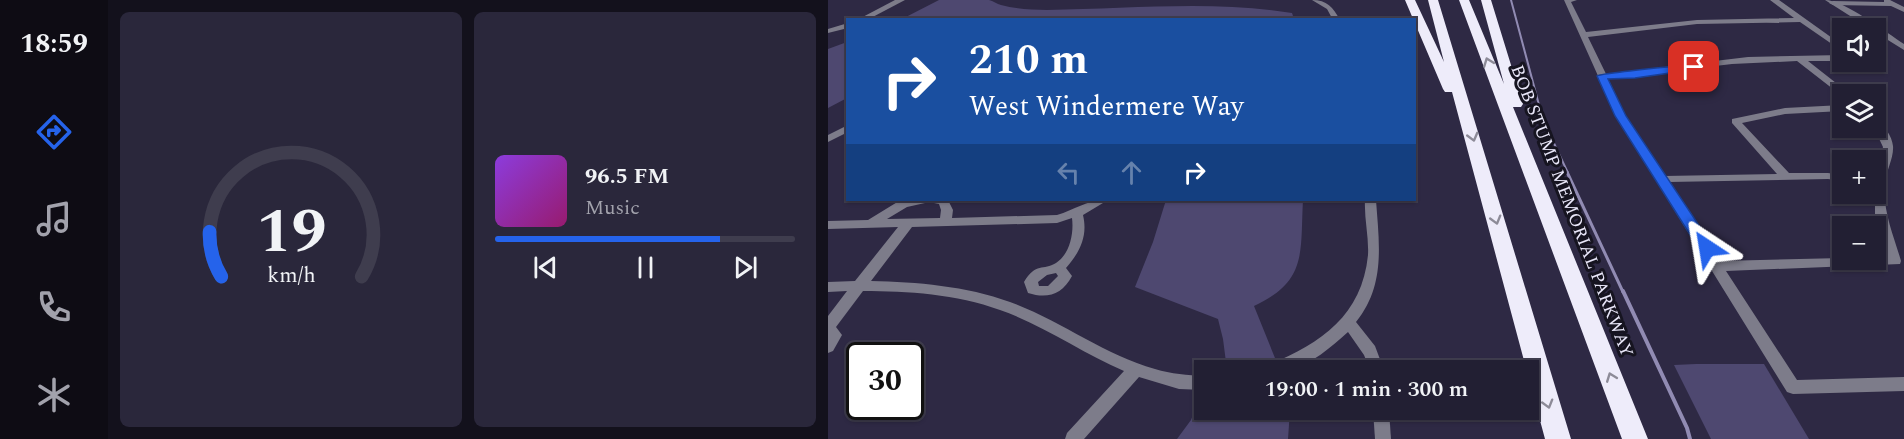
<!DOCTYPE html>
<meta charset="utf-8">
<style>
body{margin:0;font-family:Spectral,serif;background:#2a273b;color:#f1f3f6;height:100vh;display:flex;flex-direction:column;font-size:22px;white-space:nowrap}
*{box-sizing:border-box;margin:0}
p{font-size:20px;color:#a2a2ac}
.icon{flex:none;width:33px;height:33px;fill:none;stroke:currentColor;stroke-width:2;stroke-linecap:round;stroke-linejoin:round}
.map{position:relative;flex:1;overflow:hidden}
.drawer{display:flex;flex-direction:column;gap:12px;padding:12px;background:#13111c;width:720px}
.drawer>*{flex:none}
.banner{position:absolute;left:18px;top:18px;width:570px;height:183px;border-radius:0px;box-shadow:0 2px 4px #0004,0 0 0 2px #3f3d4e;background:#1a4fa0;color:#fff;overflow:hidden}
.controls{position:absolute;left:1004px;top:18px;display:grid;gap:12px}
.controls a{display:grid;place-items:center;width:54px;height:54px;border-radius:0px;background:#221f33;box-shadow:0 2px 4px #0004,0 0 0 2px #3f3d4e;font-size:30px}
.speed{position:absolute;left:18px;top:342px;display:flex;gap:12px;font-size:30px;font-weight:700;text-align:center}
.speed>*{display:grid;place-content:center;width:78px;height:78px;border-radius:50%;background:#221f33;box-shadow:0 2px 4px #0004,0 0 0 2px #3f3d4e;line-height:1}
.speed .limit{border:3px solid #111;border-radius:9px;background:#fff;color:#111}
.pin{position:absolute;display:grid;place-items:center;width:51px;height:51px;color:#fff;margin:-26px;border-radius:12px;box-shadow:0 3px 9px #0006}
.me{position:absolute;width:66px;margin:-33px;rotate:327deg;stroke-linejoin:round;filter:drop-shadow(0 0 4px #0008)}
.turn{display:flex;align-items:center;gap:21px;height:126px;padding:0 24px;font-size:27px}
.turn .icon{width:78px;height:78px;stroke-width:2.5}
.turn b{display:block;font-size:42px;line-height:51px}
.lanes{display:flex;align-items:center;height:57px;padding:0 24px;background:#0003;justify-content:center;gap:30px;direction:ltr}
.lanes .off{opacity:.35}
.drawer .tile{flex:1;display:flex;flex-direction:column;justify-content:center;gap:9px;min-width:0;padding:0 21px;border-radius:9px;background:#2a273b}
.drawer .dial{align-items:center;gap:0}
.dial svg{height:156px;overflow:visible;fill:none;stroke:#3f3d4e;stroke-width:7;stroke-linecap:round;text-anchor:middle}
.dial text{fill:#f1f3f6;stroke:none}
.song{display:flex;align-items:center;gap:18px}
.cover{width:72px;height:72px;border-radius:9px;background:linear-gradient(135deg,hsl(270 70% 55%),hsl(320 70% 35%))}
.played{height:6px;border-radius:3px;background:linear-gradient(90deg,#2563eb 75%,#3f3d4e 75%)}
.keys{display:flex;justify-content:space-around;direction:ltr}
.drawer .tiles{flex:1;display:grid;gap:12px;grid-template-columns:repeat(2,1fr)}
.trip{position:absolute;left:366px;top:360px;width:345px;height:60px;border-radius:0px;background:#221f33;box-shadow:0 2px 4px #0004,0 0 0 2px #3f3d4e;font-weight:600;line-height:60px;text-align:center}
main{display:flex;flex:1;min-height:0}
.tabs{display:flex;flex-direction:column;width:108px;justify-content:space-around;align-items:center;background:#0e0c14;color:#a2a2ac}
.tabs .icon{width:42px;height:42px}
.tabs .current{color:#2563eb}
.tabs b{font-size:27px;color:#f1f3f6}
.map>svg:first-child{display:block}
</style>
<main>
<nav class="tabs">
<b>18:59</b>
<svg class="icon current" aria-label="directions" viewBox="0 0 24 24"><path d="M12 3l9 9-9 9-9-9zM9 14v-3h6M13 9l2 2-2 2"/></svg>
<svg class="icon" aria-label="music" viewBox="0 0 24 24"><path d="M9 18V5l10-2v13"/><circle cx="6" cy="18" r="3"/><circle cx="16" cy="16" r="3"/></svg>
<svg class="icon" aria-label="phone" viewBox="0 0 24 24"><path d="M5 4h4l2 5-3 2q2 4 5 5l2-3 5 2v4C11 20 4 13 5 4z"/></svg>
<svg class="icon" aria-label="climate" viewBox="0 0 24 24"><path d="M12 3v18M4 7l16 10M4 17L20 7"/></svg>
</nav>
<section class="drawer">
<div class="tiles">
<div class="tile dial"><svg viewBox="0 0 100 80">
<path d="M14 69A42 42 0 1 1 86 69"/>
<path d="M14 69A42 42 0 0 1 8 46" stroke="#2563eb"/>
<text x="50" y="56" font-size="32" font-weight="700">19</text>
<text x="50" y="72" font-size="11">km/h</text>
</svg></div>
<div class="tile">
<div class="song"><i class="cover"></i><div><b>96.5 FM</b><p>Music</p></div></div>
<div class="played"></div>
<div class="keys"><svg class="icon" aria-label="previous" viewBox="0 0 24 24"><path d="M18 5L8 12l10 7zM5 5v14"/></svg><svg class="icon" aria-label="pause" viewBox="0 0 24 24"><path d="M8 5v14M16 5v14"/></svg><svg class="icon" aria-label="next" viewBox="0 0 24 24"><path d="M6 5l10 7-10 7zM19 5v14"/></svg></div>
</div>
</div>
</section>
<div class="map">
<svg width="1076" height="439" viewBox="0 0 1076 439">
<rect width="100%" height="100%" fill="#2e2944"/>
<g fill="#4e4870">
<path d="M 111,0 C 127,0 145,0 161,0 C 165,1 169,4 173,5 C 188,9 204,10 219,10 C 300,9 385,0 464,13 L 466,19 L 74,19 Z"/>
<path d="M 19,42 L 19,98 L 0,108 L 0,49 Z"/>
<path d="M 338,200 L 475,200 C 472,252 480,281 426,306 L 449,363 L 456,370 L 399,370 L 395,339 L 390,319 L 307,287 L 325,242 Z"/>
<path d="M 868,364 L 936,364 L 981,439 L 883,439 L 846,365 Z"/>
<path d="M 376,386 L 376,410 L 462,410 L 460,439 L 349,439 L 363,420 Z"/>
</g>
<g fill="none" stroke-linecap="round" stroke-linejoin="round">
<path stroke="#918bb3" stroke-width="2" d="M 683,0 L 715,120 L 740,173"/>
<path stroke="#918bb3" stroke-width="3" d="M 739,172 L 795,292"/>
<path stroke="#918bb3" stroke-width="4" d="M 795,291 L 859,428 L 862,439"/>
<g fill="#7d7c8a" fill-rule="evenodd">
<path d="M 67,0 L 77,0 L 39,20 L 29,20 Z"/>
<path d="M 484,0 C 499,0 505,7 512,20 L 505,20 L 499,9 Z"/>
<path d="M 736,0 L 749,0 L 743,2 L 758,32 L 869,20 L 966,18 L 942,0 L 951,0 L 1014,45 L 1014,51 L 972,22 L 869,24 L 760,37 L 778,74 L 920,57 L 1014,55 L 1014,61 L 980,61 L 1022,94 L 1014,96 L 969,61 L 904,64 L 780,79 L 798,116 L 836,176 L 949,174 L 904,123 L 904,119 L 957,108 L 1014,105 L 1014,111 L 957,114 L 914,123 L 961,173 L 1000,173 L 1014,175 L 1014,181 L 1000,179 L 841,182 L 892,261 L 1014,258 L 1014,260 L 1047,260 L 1047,257 L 1059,257 L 1047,215 L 1047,177 L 1055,147 L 1046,128 L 1047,120 C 1056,124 1064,136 1065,146 C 1066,158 1058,171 1057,183 C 1054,210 1066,236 1073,261 L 1072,264 L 898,271 L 969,380 L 1076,377 L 1076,391 L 965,394 L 959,392 L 788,116 Z"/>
<path d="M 1056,0 L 1062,0 L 1076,7 L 1076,12 L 1063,6 L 1005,5 L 1001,3 L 1005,1 L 1056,2 Z"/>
<path d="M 20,23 L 20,28 L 0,33 L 0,29 Z"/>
<path d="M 1059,35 L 1063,37 L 1062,39 L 1047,41 L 1047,37 Z"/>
<path d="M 20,125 L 20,132 L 0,142 L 0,135 Z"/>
<path d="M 78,200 L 99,200 L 97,203 L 79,207 L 59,219 L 112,218 L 113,210 L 111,204 L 106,203 L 105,200 L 120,200 L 125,210 L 124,218 L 229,215 C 246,210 259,200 276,200 L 275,203 L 255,215 C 260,236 252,252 238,268 L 244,276 C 234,295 219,299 200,293 L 196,282 C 208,262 215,271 228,263 C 242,254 246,233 244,218 L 229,223 L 84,227 L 43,281 C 89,282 138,286 182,302 C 232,320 276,355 327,369 C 343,374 360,375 376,376 L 376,390 L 351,389 L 311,377 L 256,439 L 237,439 L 239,433 L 296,371 C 254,353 215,325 172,310 C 128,294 80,291 35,291 L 8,327 L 14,335 L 5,351 L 0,353 L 0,316 L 19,291 L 0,292 L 0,282 L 27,281 L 70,227 L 0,229 L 0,221 L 40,220 L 71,201 ZM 228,273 L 230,276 L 220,286 L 211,286 L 210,282 L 219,275 Z"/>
<path d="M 537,200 L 548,200 C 551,243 558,285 528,322 L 547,346 L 556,370 L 542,370 L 536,355 L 520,332 C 503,347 484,364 462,370 C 455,372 445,370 438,370 L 440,365 C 492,344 534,316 540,255 C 541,237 536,218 537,200 Z"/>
<path d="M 545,410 L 561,410 L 563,439 L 547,439 Z"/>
</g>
<path fill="#7d7c8a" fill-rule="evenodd" d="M 997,0 C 1016,0 1059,33 1076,44 L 1076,50 L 1047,32 L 1047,28 L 1041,28 Z"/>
<g fill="#eeecfa" fill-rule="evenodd">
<path d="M 577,0 L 587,0 L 616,62 L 600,0 L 610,0 L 743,439 L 717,439 L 624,92 L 617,92 L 615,89 Z"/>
<path d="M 631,0 L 641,0 L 676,84 L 653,0 L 663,0 L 695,104 L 693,107 L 685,107 L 820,439 L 794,439 Z"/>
</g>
</g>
<defs><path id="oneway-chevron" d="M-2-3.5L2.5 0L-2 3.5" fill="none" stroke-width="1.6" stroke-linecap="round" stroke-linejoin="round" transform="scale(1.5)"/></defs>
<g stroke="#8d8b98">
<use href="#oneway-chevron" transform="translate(660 62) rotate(-111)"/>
<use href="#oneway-chevron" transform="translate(645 137) rotate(75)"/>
<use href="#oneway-chevron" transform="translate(668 220) rotate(74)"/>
<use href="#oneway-chevron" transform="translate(783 377) rotate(-111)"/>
<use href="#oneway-chevron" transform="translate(720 404) rotate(74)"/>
</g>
<path fill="#2563eb" stroke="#184099" stroke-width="1.5" d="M 866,64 L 870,65 L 870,69 L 807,78 L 780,79 L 798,116 L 886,248 L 879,253 L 873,252 L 787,116 L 769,76 C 773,73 853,66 866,64 Z"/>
<g text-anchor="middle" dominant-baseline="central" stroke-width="6" stroke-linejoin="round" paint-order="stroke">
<g font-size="18" fill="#e9e7f9" stroke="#161420">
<text transform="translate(744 211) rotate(69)">BOB STUMP MEMORIAL PARKWAY</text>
</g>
</g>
</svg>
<div class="controls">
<a><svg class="icon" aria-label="sound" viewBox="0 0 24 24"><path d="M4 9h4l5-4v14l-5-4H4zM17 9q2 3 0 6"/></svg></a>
<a><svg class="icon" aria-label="layers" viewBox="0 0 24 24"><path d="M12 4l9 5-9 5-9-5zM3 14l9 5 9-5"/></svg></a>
<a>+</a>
<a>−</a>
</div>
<div class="speed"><div class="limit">30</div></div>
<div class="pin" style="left:866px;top:67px;background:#d93025"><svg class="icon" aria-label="arrive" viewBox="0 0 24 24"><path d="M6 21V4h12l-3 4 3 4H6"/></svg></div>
<svg class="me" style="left:879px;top:248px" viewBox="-20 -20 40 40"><path d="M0-17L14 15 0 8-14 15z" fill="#2563eb" stroke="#fff" stroke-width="4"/></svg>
<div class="trip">19:00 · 1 min · 300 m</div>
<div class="banner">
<div class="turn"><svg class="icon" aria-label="right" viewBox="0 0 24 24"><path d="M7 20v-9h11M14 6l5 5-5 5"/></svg><div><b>210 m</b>West Windermere Way</div></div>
<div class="lanes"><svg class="icon off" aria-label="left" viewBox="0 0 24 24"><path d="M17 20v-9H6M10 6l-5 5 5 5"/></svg><svg class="icon off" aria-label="ahead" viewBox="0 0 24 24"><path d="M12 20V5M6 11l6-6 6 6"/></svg><svg class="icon" aria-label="right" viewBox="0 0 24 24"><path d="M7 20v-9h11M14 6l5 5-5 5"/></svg></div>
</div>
</div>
</main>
